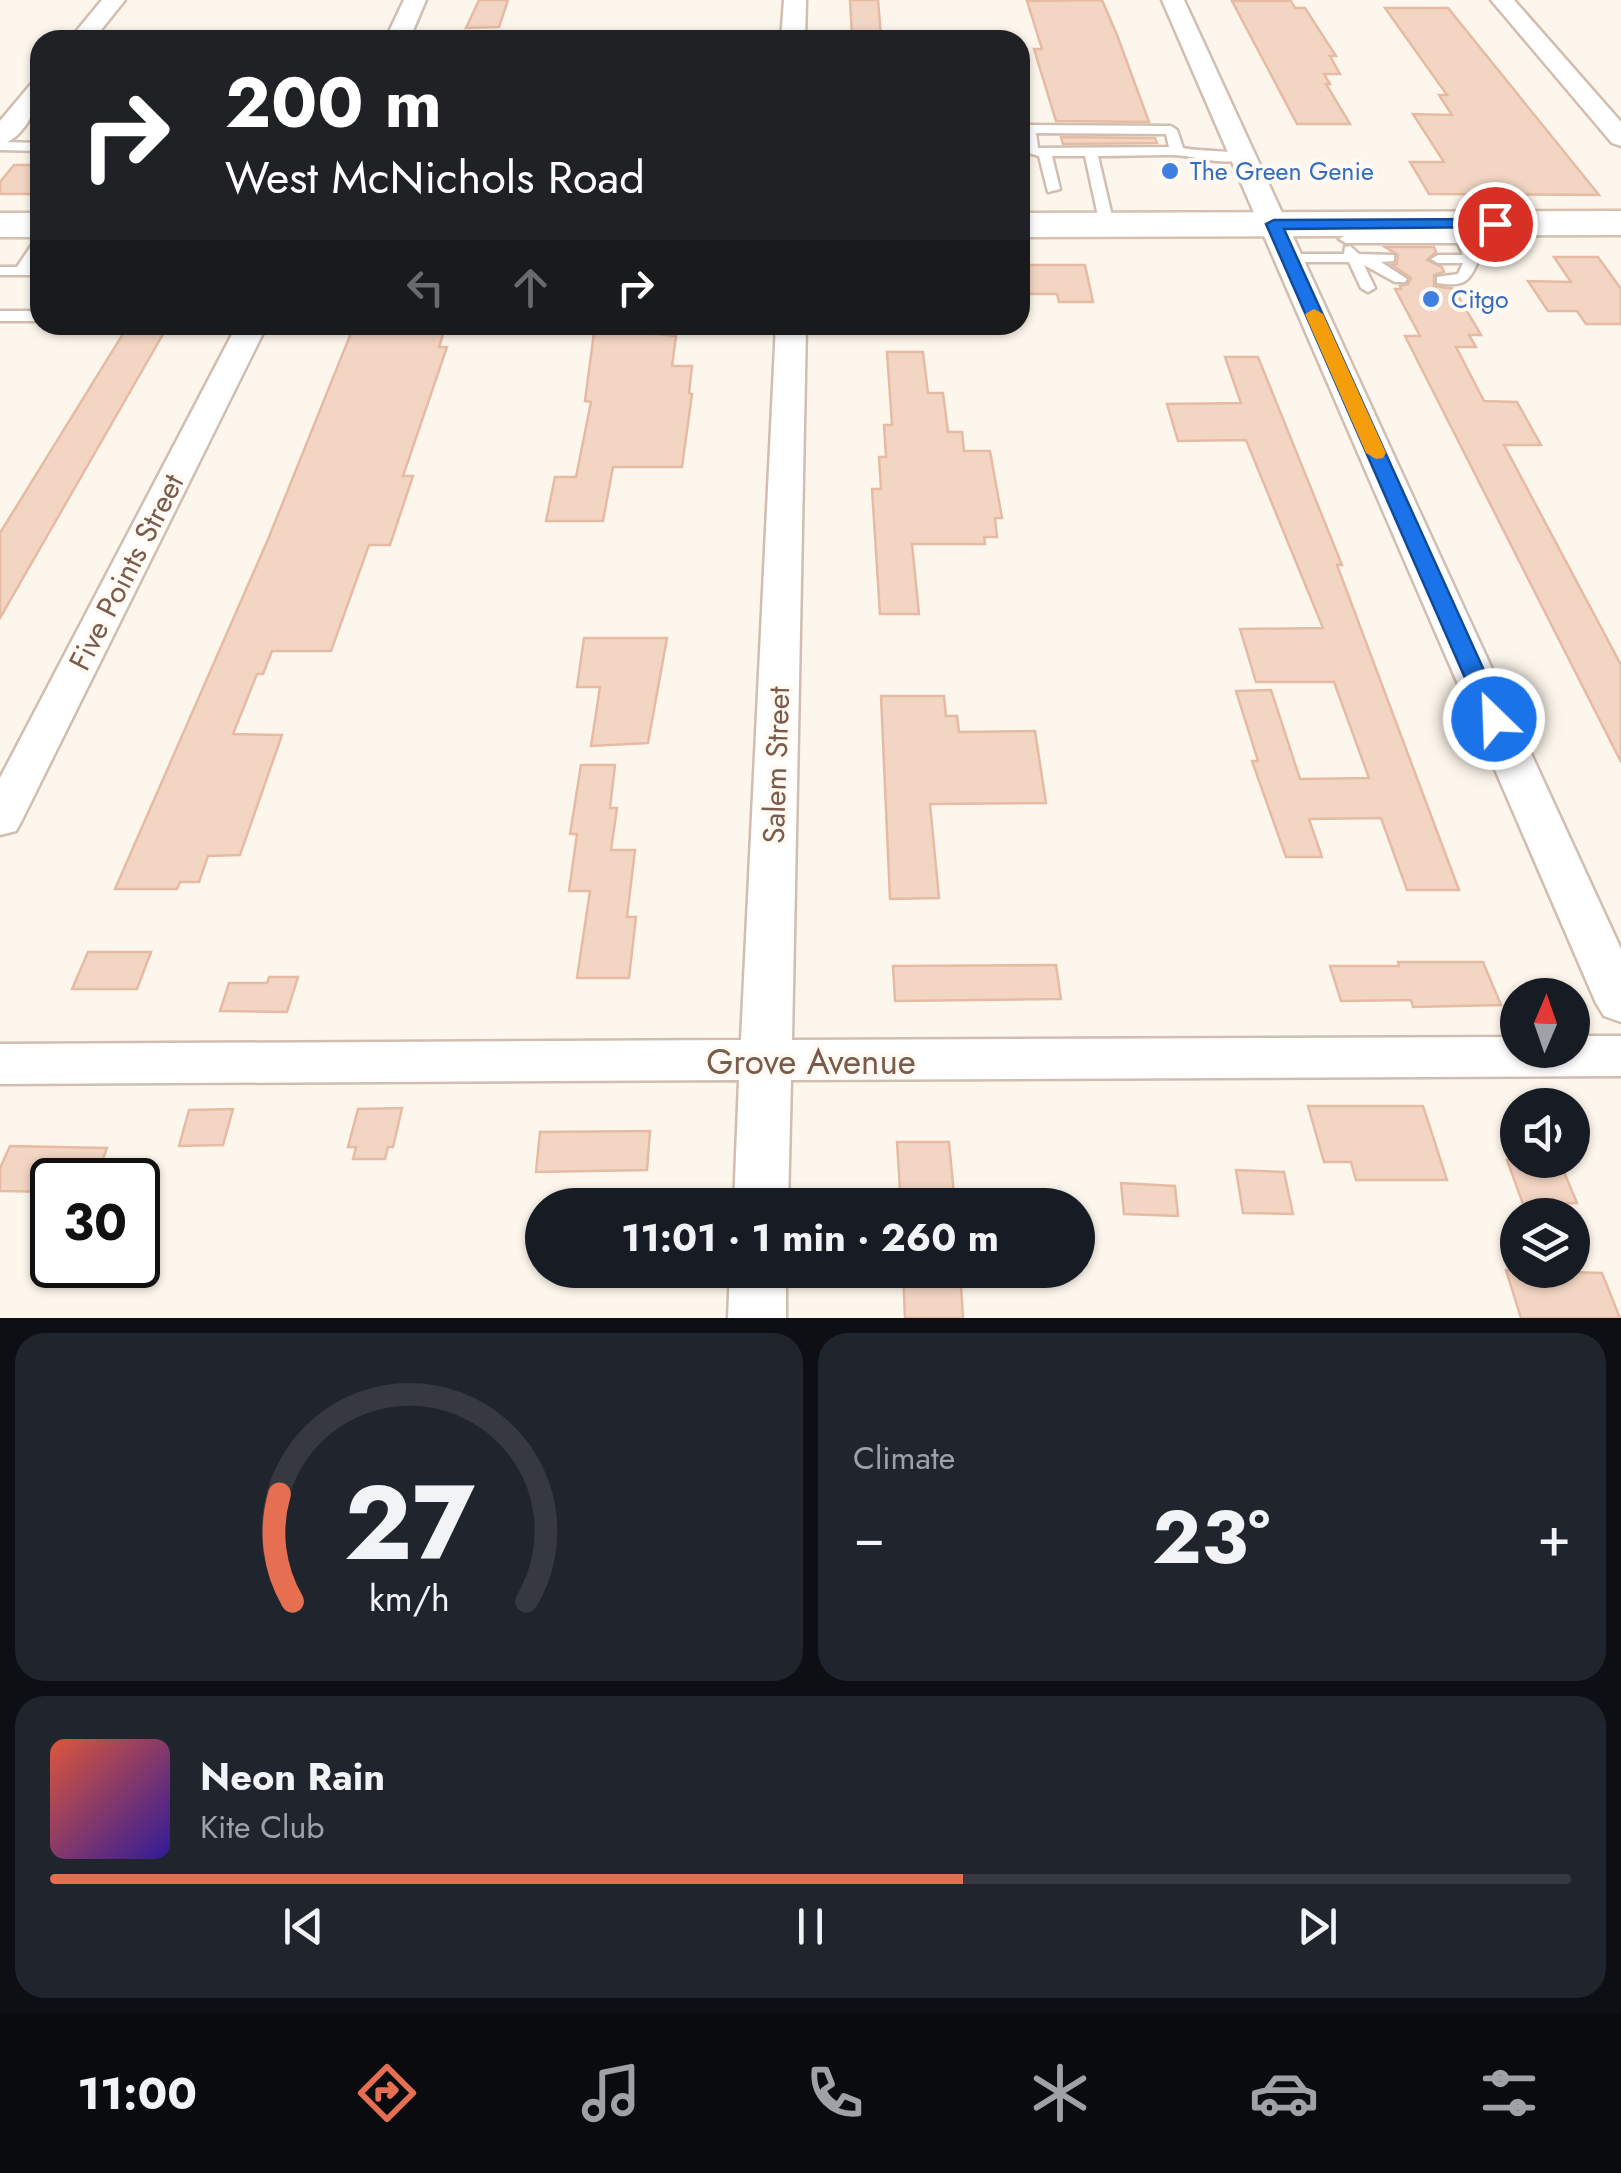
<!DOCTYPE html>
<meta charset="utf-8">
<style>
body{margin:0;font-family:Jost,sans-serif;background:#20242c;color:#f1f3f6;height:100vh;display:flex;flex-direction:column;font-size:38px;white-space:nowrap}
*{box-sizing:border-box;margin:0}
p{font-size:32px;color:#9ea1a6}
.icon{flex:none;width:55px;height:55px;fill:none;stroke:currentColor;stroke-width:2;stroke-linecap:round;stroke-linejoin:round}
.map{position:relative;height:1318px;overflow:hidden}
.drawer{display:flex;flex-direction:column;gap:15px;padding:15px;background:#0d0f14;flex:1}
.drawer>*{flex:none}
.banner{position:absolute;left:30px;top:30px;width:1000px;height:305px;border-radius:30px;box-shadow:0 2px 8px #0004;background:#202124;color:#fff;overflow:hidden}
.needle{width:65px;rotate:2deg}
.buttons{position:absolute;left:1500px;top:978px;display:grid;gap:20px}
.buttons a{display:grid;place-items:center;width:90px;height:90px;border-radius:50%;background:#171b24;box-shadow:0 2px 8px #0004;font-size:50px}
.speed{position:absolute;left:30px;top:1158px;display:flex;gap:20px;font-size:50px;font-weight:700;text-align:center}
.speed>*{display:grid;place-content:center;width:130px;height:130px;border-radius:50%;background:#171b24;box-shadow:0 2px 8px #0004;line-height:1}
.speed .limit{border:5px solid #111;border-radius:15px;background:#fff;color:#111}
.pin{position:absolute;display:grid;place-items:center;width:85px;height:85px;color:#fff;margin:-42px;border:5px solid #fff;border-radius:50%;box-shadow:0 2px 10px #0007}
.me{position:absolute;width:110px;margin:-55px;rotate:336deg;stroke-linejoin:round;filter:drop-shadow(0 0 8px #0008)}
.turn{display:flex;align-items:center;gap:35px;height:210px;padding:0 30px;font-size:45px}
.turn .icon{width:130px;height:130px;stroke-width:2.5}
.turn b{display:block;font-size:70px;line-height:85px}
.lanes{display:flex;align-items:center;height:95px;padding:0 30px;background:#0003;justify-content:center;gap:50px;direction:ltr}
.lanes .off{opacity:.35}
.big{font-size:75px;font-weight:700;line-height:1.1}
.drawer .widget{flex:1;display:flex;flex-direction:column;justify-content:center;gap:15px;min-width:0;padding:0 35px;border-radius:30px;background:#20242c}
.drawer .dial{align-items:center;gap:0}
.dial svg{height:260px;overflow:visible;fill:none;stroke:#363941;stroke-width:7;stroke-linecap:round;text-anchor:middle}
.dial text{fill:#f1f3f6;stroke:none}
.song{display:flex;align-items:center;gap:30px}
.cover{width:120px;height:120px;border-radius:15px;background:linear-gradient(135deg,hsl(10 70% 55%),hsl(250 70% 35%))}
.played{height:10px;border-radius:5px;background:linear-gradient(90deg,#e76f51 60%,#363941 60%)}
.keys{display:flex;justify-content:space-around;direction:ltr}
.heat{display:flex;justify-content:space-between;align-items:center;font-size:55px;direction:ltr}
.drawer .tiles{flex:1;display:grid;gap:15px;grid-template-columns:1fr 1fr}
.widget:last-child{grid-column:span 2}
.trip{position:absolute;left:525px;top:1188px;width:570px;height:100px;border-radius:50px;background:#171b24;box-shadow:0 2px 8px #0004;font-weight:700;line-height:100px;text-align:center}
.menu{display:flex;height:160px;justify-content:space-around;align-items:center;background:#090b0e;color:#9ea1a6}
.menu .icon{width:70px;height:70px}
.menu .selected{color:#e76f51}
.menu b{font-size:45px;color:#f1f3f6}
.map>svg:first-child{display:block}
</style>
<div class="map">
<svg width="1621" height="1318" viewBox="0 0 1621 1318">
<rect width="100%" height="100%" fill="#fdf6ec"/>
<g fill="#f3d5c3" stroke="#e6bba3" stroke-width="2.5">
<path d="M 479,0 L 508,0 L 499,27 L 466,28 Z"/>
<path d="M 850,0 L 878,0 L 881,36 L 852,36 Z"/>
<path d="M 1102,0 L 1117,35 L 1149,122 L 1056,121 L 1034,49 L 1042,49 L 1027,1 Z"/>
<path d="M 1232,1 L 1291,1 L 1295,8 L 1305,8 L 1336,56 L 1330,56 L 1340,74 L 1324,74 L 1330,84 L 1326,84 L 1350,124 L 1297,124 Z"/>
<path d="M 1385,8 L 1448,8 L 1599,195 L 1429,194 L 1410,162 L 1444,162 L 1413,114 L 1452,115 L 1439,95 L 1447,95 Z"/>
<path d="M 1061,137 L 1155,138 L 1157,143 L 1063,144 Z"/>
<path d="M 14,165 L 40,165 L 40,194 L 0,194 L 0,182 Z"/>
<path d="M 1385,247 L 1434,247 L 1436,252 L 1427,260 L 1442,267 L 1444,272 L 1434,275 L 1434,286 L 1454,289 L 1481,335 L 1469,335 L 1476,347 L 1456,347 L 1484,401 L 1517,402 L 1541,445 L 1504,445 L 1621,665 L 1621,762 L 1405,336 L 1420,336 L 1395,289 L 1401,289 L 1400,286 L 1408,284 L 1411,278 L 1392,265 L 1397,264 L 1398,255 Z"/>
<path d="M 1554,257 L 1598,257 L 1621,289 L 1621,324 L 1586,324 L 1577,311 L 1548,311 L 1528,281 L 1571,282 Z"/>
<path d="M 1020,265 L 1085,265 L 1093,302 L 1059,302 L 1057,294 L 1020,294 Z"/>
<path d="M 595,325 L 625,325 L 624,331 L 676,336 L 672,366 L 692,366 L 689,393 L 692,394 L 682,467 L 613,467 L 603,521 L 546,521 L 555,477 L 576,477 L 591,402 L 585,401 Z"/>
<path d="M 353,328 L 445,328 L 439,347 L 447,347 L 403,476 L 413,476 L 390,545 L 369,545 L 331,651 L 272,651 L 263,674 L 257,674 L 233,734 L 282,735 L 240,855 L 208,856 L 199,882 L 180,882 L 177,889 L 115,889 L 269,537 Z"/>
<path d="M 126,329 L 166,329 L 0,618 L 0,533 Z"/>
<path d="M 887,352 L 923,352 L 928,393 L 943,393 L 948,432 L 962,432 L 964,451 L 990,451 L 1002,518 L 995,518 L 997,537 L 984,537 L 985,544 L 912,544 L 919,614 L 880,614 L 872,489 L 881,489 L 879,457 L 886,457 L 884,425 L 892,425 Z"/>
<path d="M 1225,357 L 1258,357 L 1342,565 L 1337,565 L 1459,890 L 1407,890 L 1381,818 L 1309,819 L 1322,857 L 1286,857 L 1252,761 L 1258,761 L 1236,691 L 1271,690 L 1300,779 L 1369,778 L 1334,682 L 1256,682 L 1240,629 L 1323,628 L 1246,440 L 1178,441 L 1167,404 L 1241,403 Z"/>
<path d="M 584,638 L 667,638 L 648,743 L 591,746 L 600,687 L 577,687 Z"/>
<path d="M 881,696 L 944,696 L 946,716 L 957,716 L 959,732 L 1035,731 L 1046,803 L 930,804 L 939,898 L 890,899 Z"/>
<path d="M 581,765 L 615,765 L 610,808 L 617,808 L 611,850 L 635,850 L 627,917 L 636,917 L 629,978 L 577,978 L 590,891 L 569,891 L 577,834 L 570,834 Z"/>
<path d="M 88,952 L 151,952 L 137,989 L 72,989 Z"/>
<path d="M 1398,962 L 1483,962 L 1501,1005 L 1413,1007 L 1411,1000 L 1341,1001 L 1330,966 L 1399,966 Z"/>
<path d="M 1056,965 L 1061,999 L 895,1001 L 893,966 Z"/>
<path d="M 269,977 L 298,977 L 287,1012 L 220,1011 L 229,983 L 267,983 Z"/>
<path d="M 1308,1106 L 1423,1106 L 1447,1180 L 1356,1180 L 1351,1162 L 1324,1162 Z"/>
<path d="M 402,1108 L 393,1147 L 388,1147 L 385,1159 L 353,1159 L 356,1147 L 348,1147 L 358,1109 Z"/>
<path d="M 233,1109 L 223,1145 L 179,1146 L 189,1110 Z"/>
<path d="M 650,1131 L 647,1170 L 536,1172 L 540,1132 Z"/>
<path d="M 897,1142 L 949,1142 L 955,1205 L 901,1205 Z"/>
<path d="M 10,1146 L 107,1148 L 95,1180 L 52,1180 L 52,1192 L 0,1191 L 0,1168 Z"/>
<path d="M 1507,1160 L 1559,1160 L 1577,1203 L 1523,1204 Z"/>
<path d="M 1236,1170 L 1284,1172 L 1293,1214 L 1243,1213 Z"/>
<path d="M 1121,1183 L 1175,1186 L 1178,1216 L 1124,1214 Z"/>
<path d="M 903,1270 L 960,1270 L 963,1318 L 905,1318 Z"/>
<path d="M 1506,1270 L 1602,1273 L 1620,1318 L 1521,1318 Z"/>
</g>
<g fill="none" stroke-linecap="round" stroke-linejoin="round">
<g stroke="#d1beb0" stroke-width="5">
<g id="service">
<path d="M 1029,125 L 1171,126 L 1177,130 L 1183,148 C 1200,152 1239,150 1250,156 C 1227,169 1196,155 1171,155 C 1147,155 1123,156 1098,156 L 1114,225 L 1107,229 L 1100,225 L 1085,156 L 1052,156 L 1060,189 L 1048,192 L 1039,156 L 1025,152 L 1023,129 ZM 1036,133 L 1166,134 L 1169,147 L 1038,148 Z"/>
<path d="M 0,142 L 40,143 L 40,151 L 0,150 Z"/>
<path d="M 1453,223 L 1463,223 L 1479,259 C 1469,283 1464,287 1437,283 L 1437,277 L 1458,274 L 1463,263 L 1438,263 L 1431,259 L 1438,255 L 1463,255 L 1458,243 L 1346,243 L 1339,239 L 1346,235 L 1455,235 Z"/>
<path d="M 40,239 L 40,254 L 31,267 L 40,267 L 40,275 L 0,275 L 0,267 L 17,267 L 35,240 Z"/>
<path d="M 1350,246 L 1359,254 L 1394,255 L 1394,261 L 1381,262 L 1407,279 L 1405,282 L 1395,282 L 1364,265 L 1375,288 L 1368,292 L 1361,288 L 1349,262 L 1289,262 L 1282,258 L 1289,254 L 1344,254 L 1345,247 Z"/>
<rect x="0" y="311" width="40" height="10"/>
</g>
</g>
<g stroke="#d1beb0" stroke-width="5">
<g id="minor">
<path d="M 102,0 L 125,0 L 93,40 L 69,40 Z"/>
<path d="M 404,0 L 426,0 L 409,40 L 385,40 Z"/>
<path d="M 784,0 L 806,0 L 805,40 L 781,40 Z"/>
<path d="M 1162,0 L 1184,0 L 1621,949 L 1621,1022 L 1604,1016 L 1596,1003 Z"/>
<path d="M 1491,0 L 1514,0 L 1621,122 L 1621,146 L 1612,143 Z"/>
<path d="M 40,82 C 40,105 25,138 0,145 L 0,121 L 31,84 Z"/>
<path d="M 237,325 L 267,325 L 22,820 L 16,831 L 0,835 L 0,778 Z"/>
<path d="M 776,325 L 806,325 L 792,1040 L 1518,1037 L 1518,1050 L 1572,1050 L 1572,1036 L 1621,1036 L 1621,1076 L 791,1080 L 788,1205 L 734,1205 L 739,1080 L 0,1084 L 0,1044 L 741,1040 Z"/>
<path d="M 730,1270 L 786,1270 L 786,1318 L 728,1318 Z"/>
</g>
</g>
<g stroke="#d6c0b0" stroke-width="5">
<g id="secondary">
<path d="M 1621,211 L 1621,235 L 1020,237 L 1020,213 Z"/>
<rect x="0" y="213" width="40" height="24"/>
</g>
</g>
<use href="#service" fill="#fff" fill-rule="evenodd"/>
<use href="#minor" fill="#fff" fill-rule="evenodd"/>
<use href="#secondary" fill="#fff" fill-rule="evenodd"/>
</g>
<path fill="#1a73e8" stroke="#114b97" stroke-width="2.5" d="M 1495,219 L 1503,224 L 1501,227 L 1284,229 L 1506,719 L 1494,727 L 1483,719 L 1266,224 L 1274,220 Z"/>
<path fill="#f59e0b" d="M 1314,309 L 1323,314 L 1386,453 L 1383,458 L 1376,459 L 1366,453 L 1305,314 Z"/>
<g fill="#3f7fe0" stroke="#fffaf3" stroke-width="4">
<circle cx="1170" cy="171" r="10"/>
<circle cx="1431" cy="299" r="10"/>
</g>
<g text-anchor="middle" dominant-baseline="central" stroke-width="8" stroke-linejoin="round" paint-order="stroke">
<g font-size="25" fill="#366cbe" stroke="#fffaf3" text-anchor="start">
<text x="1190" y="171">The Green Genie</text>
<text x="1451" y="299">Citgo</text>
</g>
<g font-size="30" fill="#7a5c4d" stroke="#fffaf3">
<text transform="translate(126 572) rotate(-63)">Five Points Street</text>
<text transform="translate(776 765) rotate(-88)">Salem Street</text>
</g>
<g font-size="35" fill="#7a5c4d" stroke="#fffaf3">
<text x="811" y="1062">Grove Avenue</text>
</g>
</g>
</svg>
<div class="buttons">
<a><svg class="needle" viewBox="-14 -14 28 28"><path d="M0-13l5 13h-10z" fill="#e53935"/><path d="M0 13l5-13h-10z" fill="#9ea1a6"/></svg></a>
<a><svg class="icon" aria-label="sound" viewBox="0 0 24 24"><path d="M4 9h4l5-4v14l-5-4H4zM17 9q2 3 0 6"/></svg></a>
<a><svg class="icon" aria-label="layers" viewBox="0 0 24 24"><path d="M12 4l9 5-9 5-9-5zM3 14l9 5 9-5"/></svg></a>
</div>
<div class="speed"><div class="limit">30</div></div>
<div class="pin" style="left:1495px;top:224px;background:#d93025"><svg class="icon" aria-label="arrive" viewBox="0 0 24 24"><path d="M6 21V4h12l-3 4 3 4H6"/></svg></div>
<svg class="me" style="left:1494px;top:719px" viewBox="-20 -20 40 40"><circle r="17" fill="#1a73e8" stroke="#fff" stroke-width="3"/><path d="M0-11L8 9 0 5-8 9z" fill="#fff"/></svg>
<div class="trip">11:01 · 1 min · 260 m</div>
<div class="banner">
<div class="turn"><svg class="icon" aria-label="right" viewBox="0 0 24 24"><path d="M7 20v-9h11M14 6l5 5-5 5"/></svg><div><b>200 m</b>West McNichols Road</div></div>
<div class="lanes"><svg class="icon off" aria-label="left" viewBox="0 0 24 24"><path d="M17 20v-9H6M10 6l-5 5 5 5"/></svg><svg class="icon off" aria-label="ahead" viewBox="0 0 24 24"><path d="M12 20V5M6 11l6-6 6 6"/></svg><svg class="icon" aria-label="right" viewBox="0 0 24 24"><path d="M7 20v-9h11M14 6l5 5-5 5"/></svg></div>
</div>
</div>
<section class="drawer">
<div class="tiles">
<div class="widget dial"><svg viewBox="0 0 100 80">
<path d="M14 69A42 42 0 1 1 86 69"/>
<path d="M14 69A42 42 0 0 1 10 36" stroke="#e76f51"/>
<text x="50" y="56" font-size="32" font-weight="700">27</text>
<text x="50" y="72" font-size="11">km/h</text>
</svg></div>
<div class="widget"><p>Climate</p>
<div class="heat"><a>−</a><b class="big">23°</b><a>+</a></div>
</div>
<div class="widget">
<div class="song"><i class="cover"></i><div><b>Neon Rain</b><p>Kite Club</p></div></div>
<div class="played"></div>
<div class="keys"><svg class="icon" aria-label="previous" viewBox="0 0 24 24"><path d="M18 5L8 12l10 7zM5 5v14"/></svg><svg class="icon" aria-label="pause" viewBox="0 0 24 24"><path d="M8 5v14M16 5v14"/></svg><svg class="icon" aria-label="next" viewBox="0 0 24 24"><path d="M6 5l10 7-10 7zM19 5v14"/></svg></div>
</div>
</div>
</section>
<nav class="menu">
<b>11:00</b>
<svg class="icon selected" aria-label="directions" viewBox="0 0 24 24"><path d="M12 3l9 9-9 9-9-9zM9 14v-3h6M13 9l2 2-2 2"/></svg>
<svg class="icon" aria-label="music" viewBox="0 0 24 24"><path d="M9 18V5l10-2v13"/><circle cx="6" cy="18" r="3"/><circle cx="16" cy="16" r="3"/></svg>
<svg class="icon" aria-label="phone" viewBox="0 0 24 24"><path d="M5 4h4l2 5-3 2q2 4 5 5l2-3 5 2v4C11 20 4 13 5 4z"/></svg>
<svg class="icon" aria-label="climate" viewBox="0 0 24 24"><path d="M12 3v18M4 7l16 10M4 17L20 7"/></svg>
<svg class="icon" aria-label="car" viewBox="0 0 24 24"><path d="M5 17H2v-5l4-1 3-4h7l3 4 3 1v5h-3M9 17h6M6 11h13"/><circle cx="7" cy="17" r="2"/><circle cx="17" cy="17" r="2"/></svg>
<svg class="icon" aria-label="filters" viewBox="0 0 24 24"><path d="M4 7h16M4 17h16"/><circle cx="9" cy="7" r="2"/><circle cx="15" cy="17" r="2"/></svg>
</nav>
